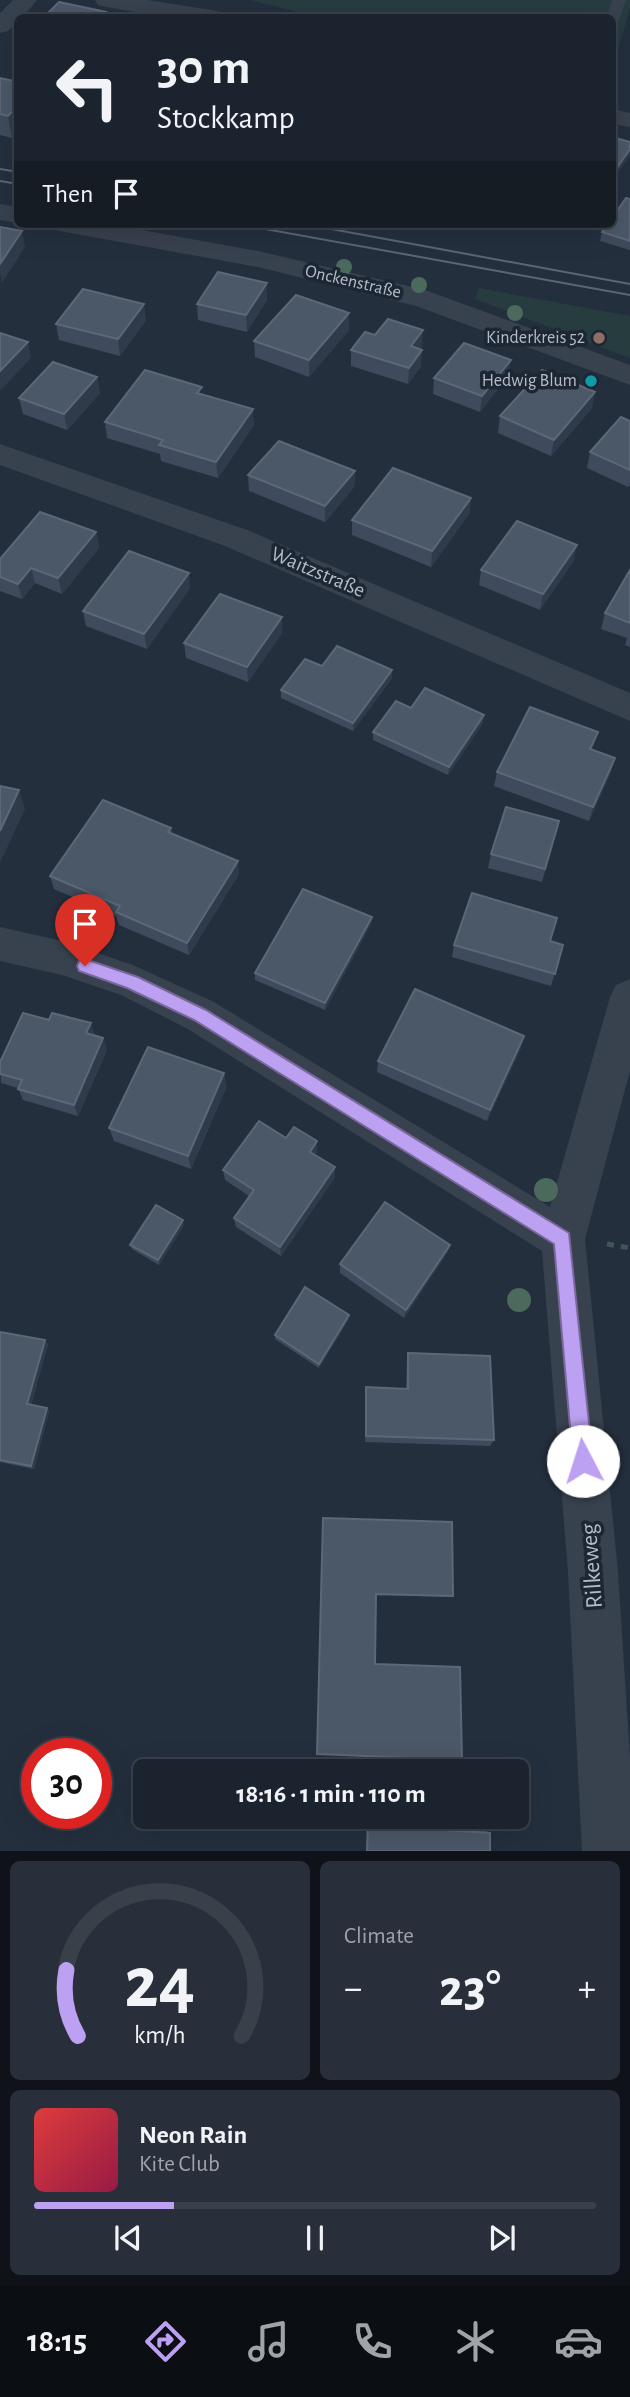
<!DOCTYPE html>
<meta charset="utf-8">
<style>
body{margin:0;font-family:"Alegreya Sans",sans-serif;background:#282f3a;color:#f1f3f6;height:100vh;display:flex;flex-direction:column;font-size:26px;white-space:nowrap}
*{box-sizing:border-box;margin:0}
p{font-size:23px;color:#a0a4aa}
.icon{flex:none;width:38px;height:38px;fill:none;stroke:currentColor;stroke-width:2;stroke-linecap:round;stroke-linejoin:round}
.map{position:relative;height:1851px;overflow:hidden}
.drawer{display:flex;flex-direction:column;gap:10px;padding:10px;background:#0f1319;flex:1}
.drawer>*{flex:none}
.guide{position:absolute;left:14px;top:14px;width:602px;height:214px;border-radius:10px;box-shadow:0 7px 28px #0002,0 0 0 2px #39404a;background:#1b232e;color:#f1f3f6;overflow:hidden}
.speed{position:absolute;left:21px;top:1738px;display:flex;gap:14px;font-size:35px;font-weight:700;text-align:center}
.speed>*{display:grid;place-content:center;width:91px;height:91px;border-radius:50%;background:#1b232e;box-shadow:0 7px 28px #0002,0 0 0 2px #39404a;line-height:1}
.speed .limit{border:10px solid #d22;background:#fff;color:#111}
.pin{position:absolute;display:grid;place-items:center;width:60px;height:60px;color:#fff;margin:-72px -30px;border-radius:50% 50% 50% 0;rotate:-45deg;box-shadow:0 0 7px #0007}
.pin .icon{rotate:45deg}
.me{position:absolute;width:77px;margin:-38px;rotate:355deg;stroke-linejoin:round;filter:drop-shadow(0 0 5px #0008)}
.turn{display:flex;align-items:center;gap:24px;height:147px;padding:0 28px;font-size:32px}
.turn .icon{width:91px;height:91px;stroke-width:2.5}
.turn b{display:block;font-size:49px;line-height:60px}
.then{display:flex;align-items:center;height:66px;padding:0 28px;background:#0003;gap:14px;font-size:26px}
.big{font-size:52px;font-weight:600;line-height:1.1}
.drawer .widget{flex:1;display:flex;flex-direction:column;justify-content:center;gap:10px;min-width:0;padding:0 24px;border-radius:10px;background:#282f3a}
.drawer .dial{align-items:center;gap:0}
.dial svg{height:182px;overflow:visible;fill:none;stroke:#39404a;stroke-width:7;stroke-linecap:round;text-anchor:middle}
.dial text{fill:#f1f3f6;stroke:none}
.song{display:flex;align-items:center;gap:21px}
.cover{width:84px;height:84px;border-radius:10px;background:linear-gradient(135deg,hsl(0 70% 55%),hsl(340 70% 35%))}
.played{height:7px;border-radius:4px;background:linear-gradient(90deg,#bca0f2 25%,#39404a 25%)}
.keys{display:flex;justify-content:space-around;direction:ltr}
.heat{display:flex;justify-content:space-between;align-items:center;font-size:38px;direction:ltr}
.drawer .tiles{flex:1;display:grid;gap:10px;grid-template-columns:1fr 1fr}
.widget:last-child{grid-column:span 2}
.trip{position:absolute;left:133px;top:1759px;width:396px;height:70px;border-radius:10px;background:#1b232e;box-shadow:0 7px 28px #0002,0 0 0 2px #39404a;font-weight:600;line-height:70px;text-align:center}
.tab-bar{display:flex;height:112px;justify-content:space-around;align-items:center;background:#0b0e12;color:#a0a4aa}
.tab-bar .icon{width:49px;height:49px}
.tab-bar .current{color:#bca0f2}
.tab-bar b{font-size:32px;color:#f1f3f6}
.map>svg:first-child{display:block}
</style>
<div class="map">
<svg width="630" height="1851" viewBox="0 0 630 1851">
<rect width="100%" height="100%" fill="#242f3e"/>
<g fill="#263c3f">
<path d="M 250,0 L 630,0 L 630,8 L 613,67 L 612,18 L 321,18 Z"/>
<path d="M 479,288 L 630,316 L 630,358 L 475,299 Z"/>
</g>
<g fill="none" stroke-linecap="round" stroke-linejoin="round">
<path stroke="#3f5557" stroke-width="5" stroke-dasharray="7 7" stroke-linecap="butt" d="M 607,1244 L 630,1248"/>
<path fill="#38414e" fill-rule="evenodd" d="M 612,0 L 626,0 L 619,21 L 612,25 L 612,18 L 606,18 Z"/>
<g fill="#38414e" fill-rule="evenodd">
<path d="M 13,0 L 37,0 L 22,18 L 18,18 L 18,22 L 8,31 L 0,33 L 0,13 Z"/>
<path d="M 95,0 L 148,0 L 217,11 L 225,13 L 228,18 L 171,18 L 106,7 L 98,5 Z"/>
<path d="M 612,109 L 630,113 L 630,127 L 612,124 Z"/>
<path d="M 0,204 L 18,207 L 18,223 L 0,220 Z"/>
<path d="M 52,224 L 109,224 L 258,251 L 425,290 L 630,365 L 630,385 L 416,306 L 258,267 L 65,232 L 56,230 Z"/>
<path d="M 0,444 L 247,530 L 630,693 L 630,721 L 225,546 L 0,465 Z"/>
<path d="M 0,927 L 62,941 L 133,965 L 214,1002 L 550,1207 L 610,997 L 616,985 L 630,979 L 630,1071 L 585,1239 L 618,1572 L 630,1758 L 630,1851 L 582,1851 L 568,1572 L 542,1251 L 186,1028 L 121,995 L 62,975 L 0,961 Z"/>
</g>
<g stroke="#5a6575" stroke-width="2">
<path d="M 0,169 L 18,172"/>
<path d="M 0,181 L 18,184"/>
<path d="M 238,224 L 630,295"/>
<path d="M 304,224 L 630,284"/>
</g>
</g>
<g fill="#4b6a5d">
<circle cx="344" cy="267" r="8"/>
<circle cx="419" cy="285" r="8"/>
<circle cx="515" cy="313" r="8"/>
<circle cx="546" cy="1190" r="12"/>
<circle cx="519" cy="1300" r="12"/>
</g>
<g fill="#3f4b5c">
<path d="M 0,78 L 18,82 L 12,138 L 0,135 Z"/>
<path d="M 630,199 L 630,250 L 600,241 L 602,232 Z"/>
<path d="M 267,283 L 267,300 L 247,332 L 198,320 L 197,304 Z"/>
<path d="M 349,313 L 349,330 L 309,377 L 255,357 L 254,341 Z"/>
<path d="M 146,320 L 120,356 L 59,340 L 56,324 Z"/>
<path d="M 375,335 L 422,346 L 420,349 L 421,366 L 408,384 L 351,366 L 351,350 Z"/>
<path d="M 508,376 L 480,412 L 433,394 L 434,378 Z"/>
<path d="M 97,377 L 100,393 L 67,430 L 23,414 L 19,398 Z"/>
<path d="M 202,394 L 254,425 L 218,478 L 161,461 L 160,454 L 107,438 L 105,422 Z"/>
<path d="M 592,408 L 551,456 L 498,433 L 500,416 Z"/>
<path d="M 630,421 L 630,485 L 628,487 L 587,468 L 590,452 Z"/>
<path d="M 355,471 L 354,487 L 325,522 L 249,491 L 248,475 Z"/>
<path d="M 471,498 L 469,514 L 431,567 L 352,535 L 352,520 Z"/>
<path d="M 96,532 L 99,548 L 62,594 L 35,583 L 22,599 L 0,591 L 0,559 Z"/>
<path d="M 574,560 L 540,610 L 479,585 L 481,570 Z"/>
<path d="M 630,570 L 630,647 L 625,645 L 627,638 L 601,629 L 605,613 Z"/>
<path d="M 190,588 L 147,649 L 86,626 L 83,611 Z"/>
<path d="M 282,617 L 282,633 L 248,682 L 186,658 L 184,643 Z"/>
<path d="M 392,670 L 392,678 L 353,731 L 281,698 L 281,690 Z"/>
<path d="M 411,708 L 483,723 L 448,775 L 373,740 L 373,732 Z"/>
<path d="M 598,732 L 592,750 L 615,758 L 611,772 L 589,821 L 494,786 L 497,772 Z"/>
<path d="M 559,821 L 542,882 L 488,868 L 491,854 Z"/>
<path d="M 171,828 L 172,834 L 239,874 L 189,955 L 119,925 L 116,916 L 54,889 L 50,876 Z"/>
<path d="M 372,917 L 371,924 L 325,1010 L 255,980 L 255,973 Z"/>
<path d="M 550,941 L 563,945 L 551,986 L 452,957 L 454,945 Z"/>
<path d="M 94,1036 L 107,1050 L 78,1116 L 23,1100 L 18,1088 L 1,1083 L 0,1062 Z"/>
<path d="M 524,1036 L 521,1048 L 487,1121 L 377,1072 L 378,1061 Z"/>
<path d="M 224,1073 L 226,1088 L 191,1169 L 114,1141 L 109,1128 Z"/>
<path d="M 286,1138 L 317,1141 L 317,1152 L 315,1155 L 335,1167 L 335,1177 L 281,1256 L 236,1227 L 234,1218 L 249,1196 L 225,1180 L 223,1170 Z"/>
<path d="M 184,1225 L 159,1265 L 132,1249 L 130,1245 Z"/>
<path d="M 450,1245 L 447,1253 L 404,1318 L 340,1273 L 340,1264 Z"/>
<path d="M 349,1319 L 319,1368 L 275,1339 L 275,1335 Z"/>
<path d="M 0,1332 L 48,1344 L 31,1405 L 47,1408 L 49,1411 L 34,1469 L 0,1462 Z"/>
<path d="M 408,1353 L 494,1440 L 490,1446 L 365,1442 L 366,1387 L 406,1389 L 407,1360 Z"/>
<path d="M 323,1518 L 453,1596 L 452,1597 L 376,1595 L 375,1664 L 317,1754 Z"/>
<path d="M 367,1823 L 486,1831 L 490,1833 L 490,1851 L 366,1851 Z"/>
</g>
<g fill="#2f3b4b">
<path d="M 18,106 L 18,132 L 12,138 L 8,116 Z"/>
<path d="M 630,149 L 630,156 L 612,181 L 612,175 Z"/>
<path d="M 22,231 L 25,247 L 2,283 L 0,273 L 0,264 Z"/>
<path d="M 267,283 L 267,300 L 247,332 L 246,315 Z"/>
<path d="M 144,304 L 146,320 L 120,356 L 118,339 Z"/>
<path d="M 349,313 L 349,330 L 309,377 L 309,360 Z"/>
<path d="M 423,330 L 422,346 L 410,363 L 411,346 Z"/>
<path d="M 28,342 L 31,358 L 0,391 L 0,371 Z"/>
<path d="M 422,350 L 421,366 L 408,384 L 409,368 Z"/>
<path d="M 511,360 L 508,376 L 480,412 L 482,396 Z"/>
<path d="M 97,377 L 100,393 L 67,430 L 64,414 Z"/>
<path d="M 595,392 L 592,408 L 551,456 L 554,440 Z"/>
<path d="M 253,409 L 254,425 L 218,478 L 216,462 Z"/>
<path d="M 355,471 L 354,487 L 325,522 L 325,506 Z"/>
<path d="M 471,498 L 469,514 L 431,567 L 432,551 Z"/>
<path d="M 96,532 L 99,548 L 62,594 L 58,578 Z"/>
<path d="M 577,545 L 574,560 L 540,610 L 543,594 Z"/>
<path d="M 31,568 L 35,583 L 22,599 L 18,584 Z"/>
<path d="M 189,573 L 190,588 L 147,649 L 144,634 Z"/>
<path d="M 282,617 L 282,633 L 248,682 L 247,667 Z"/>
<path d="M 392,670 L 392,678 L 353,731 L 353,723 Z"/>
<path d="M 484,715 L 483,723 L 448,775 L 449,767 Z"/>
<path d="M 598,732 L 594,746 L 586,763 L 590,749 Z"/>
<path d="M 615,758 L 611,772 L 589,821 L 593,807 Z"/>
<path d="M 19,790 L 25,809 L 0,863 L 0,831 Z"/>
<path d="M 238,861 L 239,874 L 189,955 L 187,943 Z"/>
<path d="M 372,917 L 371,924 L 325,1010 L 325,1003 Z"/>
<path d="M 91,1023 L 95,1035 L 90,1045 L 86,1033 Z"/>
<path d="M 524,1036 L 521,1048 L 487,1121 L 490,1110 Z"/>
<path d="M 103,1038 L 107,1050 L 78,1116 L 74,1105 Z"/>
<path d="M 224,1073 L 226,1088 L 191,1169 L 188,1156 Z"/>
<path d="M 317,1141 L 317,1152 L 310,1162 L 310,1152 Z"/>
<path d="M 335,1167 L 335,1177 L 281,1256 L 280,1247 Z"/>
<path d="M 183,1220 L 184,1225 L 159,1265 L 158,1260 Z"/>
<path d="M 450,1245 L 447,1253 L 404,1318 L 406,1310 Z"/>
<path d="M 349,1315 L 349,1319 L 319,1368 L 319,1364 Z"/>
<path d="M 45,1340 L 48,1344 L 30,1408 L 27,1404 Z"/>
<path d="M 47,1408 L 49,1411 L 34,1469 L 31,1466 Z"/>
</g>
<g fill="#4b5868" stroke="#5c6777" stroke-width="2">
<path d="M 59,2 L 106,12 L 101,18 L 43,18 Z"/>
<path d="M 0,78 L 18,82 L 18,106 L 8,116 L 0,114 Z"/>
<path d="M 612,137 L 630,142 L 630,149 L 612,175 Z"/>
<path d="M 626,198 L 630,199 L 630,241 L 602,232 L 608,224 L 612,224 L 612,218 Z"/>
<path d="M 0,227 L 22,231 L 0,264 Z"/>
<path d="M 218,272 L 267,283 L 246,315 L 197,304 Z"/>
<path d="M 83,289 L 144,304 L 118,339 L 56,324 Z"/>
<path d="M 296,295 L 349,313 L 309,360 L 254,341 Z"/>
<path d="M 388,319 L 423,330 L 411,346 L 422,350 L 409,368 L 351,350 L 365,332 L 375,335 Z"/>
<path d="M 0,333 L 28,342 L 0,371 Z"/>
<path d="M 464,343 L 511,360 L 482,396 L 434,378 Z"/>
<path d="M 53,362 L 97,377 L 64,414 L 19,398 Z"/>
<path d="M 145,370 L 202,387 L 197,393 L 253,409 L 216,462 L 159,445 L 163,440 L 105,422 Z"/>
<path d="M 542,370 L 595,392 L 554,440 L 500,416 Z"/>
<path d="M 621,417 L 630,421 L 630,470 L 590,452 Z"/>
<path d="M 279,441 L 355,471 L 325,506 L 248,475 Z"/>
<path d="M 393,468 L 471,498 L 432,551 L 352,520 Z"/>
<path d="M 40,512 L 96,532 L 58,578 L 31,568 L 18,584 L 0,577 L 0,559 Z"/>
<path d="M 517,521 L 577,545 L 543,594 L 481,570 Z"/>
<path d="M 129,551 L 189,573 L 144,634 L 83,611 Z"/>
<path d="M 630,570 L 630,623 L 605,613 Z"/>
<path d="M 220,594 L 282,617 L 247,667 L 184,643 Z"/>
<path d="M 337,646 L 392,670 L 353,723 L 281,690 L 305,659 L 322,666 Z"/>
<path d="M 425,688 L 484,715 L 449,767 L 373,732 L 396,701 L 411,708 Z"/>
<path d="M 530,707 L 598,732 L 590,749 L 615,758 L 593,807 L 497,772 Z"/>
<path d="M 0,786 L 19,790 L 0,831 Z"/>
<path d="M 103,800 L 171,828 L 168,832 L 238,861 L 187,943 L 116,912 L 120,906 L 50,876 Z"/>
<path d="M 506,807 L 559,821 L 545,869 L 491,854 Z"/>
<path d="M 303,889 L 372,917 L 325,1003 L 255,973 Z"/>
<path d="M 472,893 L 557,918 L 550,941 L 563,945 L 555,974 L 454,945 Z"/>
<path d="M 415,989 L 524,1036 L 490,1110 L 378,1061 Z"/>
<path d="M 23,1013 L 49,1020 L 52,1013 L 91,1023 L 86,1033 L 103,1038 L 74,1105 L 18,1089 L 22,1080 L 0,1074 L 0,1062 Z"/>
<path d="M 148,1047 L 224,1073 L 188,1156 L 109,1128 Z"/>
<path d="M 259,1121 L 286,1138 L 294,1127 L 317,1141 L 310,1152 L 335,1167 L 280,1247 L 234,1218 L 254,1190 L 223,1170 Z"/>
<path d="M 385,1202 L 450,1245 L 406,1310 L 340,1264 Z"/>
<path d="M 156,1205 L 183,1220 L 158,1260 L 130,1245 Z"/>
<path d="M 305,1287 L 349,1315 L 319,1364 L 275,1335 Z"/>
<path d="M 0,1332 L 45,1340 L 27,1404 L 47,1408 L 31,1466 L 0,1460 Z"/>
<path d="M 408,1353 L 490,1356 L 494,1440 L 366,1436 L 366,1387 L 408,1389 Z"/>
<path d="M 323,1518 L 452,1522 L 453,1596 L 376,1594 L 375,1664 L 460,1667 L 462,1760 L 317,1754 Z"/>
<path d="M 368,1825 L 490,1833 L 490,1851 L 367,1851 Z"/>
</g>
<path fill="#bca0f2" stroke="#7a689d" stroke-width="2" d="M 85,959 L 138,977 L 206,1010 L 569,1233 L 593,1461 L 590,1468 L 583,1471 L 576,1468 L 573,1461 L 554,1244 L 194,1020 L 127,988 L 79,971 L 77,966 L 79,961 Z"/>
<circle fill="#8d6e63" stroke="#1d2633" stroke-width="2.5" cx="599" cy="338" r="7"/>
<circle fill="#0f9aa8" stroke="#1d2633" stroke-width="2.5" cx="591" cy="381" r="7"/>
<g text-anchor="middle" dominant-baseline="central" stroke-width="7" stroke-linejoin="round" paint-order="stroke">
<g font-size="18" fill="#b4bcc9" stroke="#1d2633">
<text transform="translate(353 282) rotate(13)">Onckenstraße</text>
</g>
<g font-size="18" fill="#b4bcc9" stroke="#1d2633" text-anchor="end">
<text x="585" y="338">Kinderkreis 52</text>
<text x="577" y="381">Hedwig Blum</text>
</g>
<g font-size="21" fill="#b4bcc9" stroke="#1d2633">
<text transform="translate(318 572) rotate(23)">Waitzstraße</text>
</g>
<g font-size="24" fill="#b4bcc9" stroke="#1d2633">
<text transform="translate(592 1566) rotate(-94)">Rilkeweg</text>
</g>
</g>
</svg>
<div class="speed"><div class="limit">30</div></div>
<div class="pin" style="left:85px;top:966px;background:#d93025"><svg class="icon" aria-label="arrive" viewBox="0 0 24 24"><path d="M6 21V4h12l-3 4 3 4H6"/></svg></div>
<svg class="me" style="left:583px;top:1461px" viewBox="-20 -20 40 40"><circle r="19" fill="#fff"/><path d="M0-13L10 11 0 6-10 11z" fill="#bca0f2"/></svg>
<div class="trip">18:16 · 1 min · 110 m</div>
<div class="guide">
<div class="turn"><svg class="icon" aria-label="left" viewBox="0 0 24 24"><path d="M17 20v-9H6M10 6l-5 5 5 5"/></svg><div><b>30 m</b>Stockkamp</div></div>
<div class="then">Then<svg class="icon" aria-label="arrive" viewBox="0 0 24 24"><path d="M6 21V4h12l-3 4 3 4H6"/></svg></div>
</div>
</div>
<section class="drawer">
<div class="tiles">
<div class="widget dial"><svg viewBox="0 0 100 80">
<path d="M14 69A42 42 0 1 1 86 69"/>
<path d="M14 69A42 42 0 0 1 9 40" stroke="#bca0f2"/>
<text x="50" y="56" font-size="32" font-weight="700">24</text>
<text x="50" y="72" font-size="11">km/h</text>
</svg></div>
<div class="widget"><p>Climate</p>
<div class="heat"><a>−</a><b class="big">23°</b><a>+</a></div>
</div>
<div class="widget">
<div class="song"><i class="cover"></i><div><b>Neon Rain</b><p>Kite Club</p></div></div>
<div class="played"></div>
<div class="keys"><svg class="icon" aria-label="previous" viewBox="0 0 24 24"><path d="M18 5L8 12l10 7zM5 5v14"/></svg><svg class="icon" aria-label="pause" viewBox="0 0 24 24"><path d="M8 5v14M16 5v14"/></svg><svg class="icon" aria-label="next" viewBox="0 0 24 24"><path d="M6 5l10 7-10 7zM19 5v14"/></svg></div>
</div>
</div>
</section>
<nav class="tab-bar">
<b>18:15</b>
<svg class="icon current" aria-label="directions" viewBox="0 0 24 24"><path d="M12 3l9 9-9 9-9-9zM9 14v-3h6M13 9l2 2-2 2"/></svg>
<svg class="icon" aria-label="music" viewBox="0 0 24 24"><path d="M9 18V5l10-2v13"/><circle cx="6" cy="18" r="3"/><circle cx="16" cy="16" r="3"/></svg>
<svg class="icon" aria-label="phone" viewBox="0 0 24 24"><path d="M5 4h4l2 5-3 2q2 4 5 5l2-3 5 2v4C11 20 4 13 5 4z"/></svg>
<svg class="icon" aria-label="climate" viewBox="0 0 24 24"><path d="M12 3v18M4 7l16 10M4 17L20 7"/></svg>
<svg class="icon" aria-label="car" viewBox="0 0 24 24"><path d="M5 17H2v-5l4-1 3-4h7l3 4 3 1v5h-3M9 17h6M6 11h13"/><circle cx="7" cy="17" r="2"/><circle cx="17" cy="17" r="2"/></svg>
</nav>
